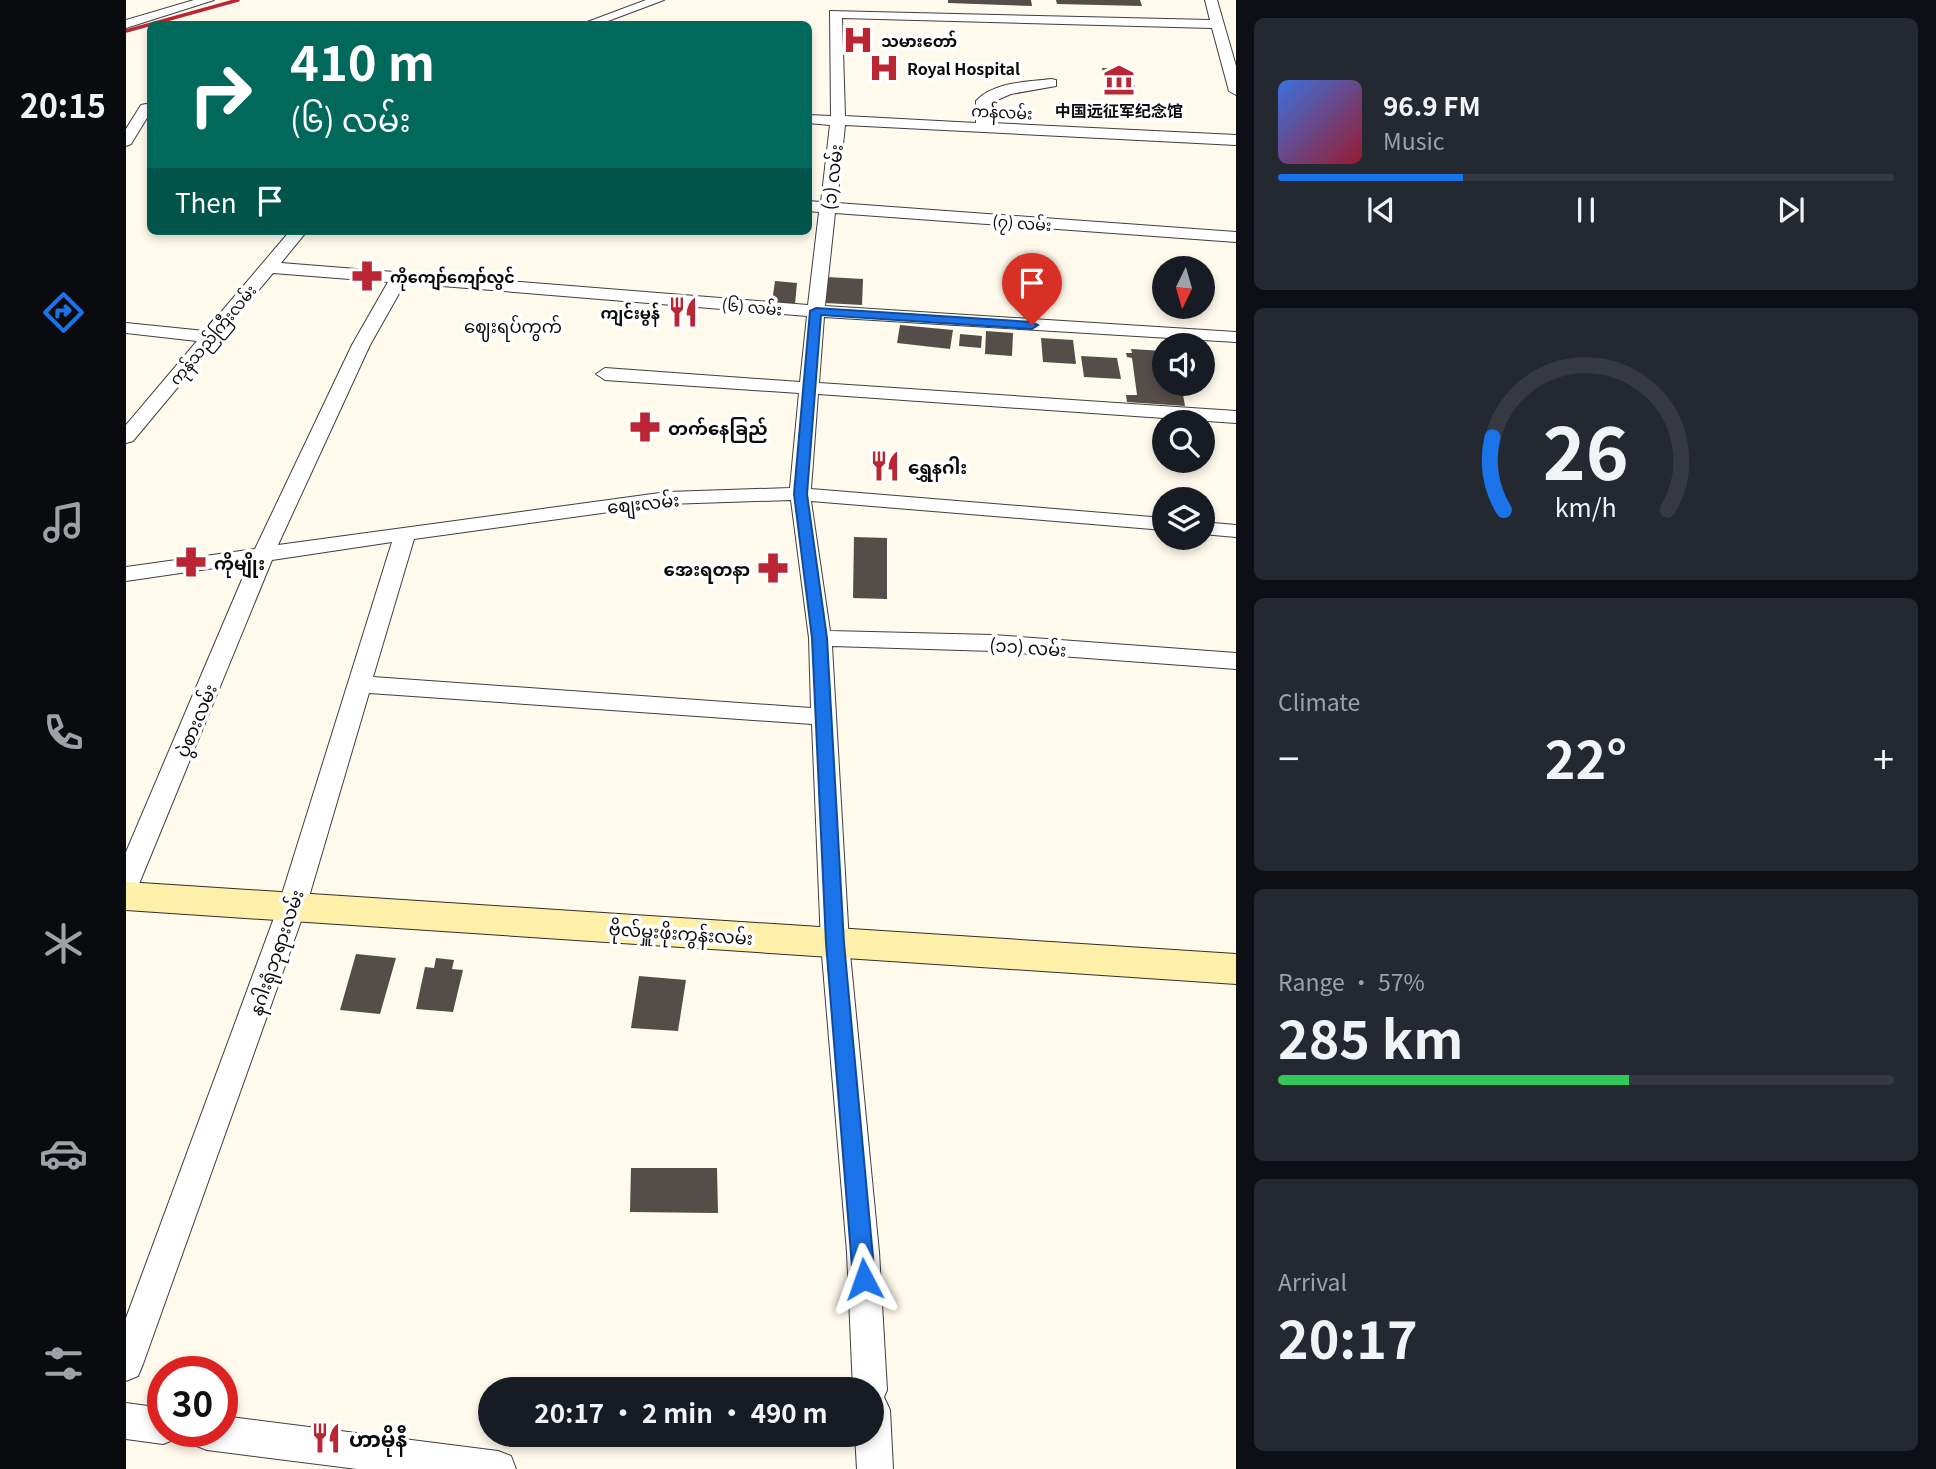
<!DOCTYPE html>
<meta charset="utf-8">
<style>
body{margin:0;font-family:Georgia,"Noto Sans SC","Noto Sans Myanmar",serif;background:#242831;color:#f1f3f6;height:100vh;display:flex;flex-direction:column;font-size:26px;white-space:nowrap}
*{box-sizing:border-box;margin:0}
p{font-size:23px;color:#9ea1a6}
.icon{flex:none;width:38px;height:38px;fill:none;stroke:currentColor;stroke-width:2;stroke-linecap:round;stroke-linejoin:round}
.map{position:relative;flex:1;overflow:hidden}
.panel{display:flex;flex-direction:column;gap:18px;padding:18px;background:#0d0f14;width:700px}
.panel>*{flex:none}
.top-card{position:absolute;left:21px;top:21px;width:665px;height:214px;border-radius:10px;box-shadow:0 4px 10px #0003;background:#00695c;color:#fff;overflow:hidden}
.needle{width:46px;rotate:185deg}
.tools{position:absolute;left:1026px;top:256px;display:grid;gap:14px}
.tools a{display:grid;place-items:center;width:63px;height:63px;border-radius:50%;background:#171b24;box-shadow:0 4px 10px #0003;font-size:35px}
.speed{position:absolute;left:21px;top:1356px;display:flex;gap:14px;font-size:35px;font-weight:700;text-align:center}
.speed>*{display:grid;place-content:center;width:91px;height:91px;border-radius:50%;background:#171b24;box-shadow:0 4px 10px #0003;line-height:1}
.speed .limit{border:10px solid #d22;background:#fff;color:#111}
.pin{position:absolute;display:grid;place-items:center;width:60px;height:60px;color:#fff;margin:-72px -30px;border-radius:50% 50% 50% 0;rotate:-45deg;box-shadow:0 0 7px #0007}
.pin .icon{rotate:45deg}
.me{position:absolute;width:77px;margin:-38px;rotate:356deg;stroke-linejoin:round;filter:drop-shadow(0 0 5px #0008)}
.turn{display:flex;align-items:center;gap:24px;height:147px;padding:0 28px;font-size:32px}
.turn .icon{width:91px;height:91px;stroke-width:2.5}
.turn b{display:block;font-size:49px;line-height:60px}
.then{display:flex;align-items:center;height:66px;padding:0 28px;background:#0003;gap:14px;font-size:26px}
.big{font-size:52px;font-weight:700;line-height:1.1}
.panel .widget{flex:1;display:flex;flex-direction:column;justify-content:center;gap:10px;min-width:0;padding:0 24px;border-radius:10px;background:#242831}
.panel .dial{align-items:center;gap:0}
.dial svg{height:182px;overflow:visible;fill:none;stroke:#363941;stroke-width:7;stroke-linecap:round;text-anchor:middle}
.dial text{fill:#f1f3f6;stroke:none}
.song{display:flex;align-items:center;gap:21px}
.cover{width:84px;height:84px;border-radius:10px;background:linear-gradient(135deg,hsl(220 70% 55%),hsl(350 70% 35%))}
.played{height:7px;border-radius:4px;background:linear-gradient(90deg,#1a73e8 30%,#363941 30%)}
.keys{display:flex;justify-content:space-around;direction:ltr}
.heat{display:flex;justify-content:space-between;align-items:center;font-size:38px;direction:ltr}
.charge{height:10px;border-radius:5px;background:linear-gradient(90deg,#34c759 57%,#363941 0)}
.trip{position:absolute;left:352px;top:1377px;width:406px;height:70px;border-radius:35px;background:#171b24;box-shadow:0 4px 10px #0003;font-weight:700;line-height:70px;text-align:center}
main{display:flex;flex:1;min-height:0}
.dock{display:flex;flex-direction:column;width:126px;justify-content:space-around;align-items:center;background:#090b0e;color:#9ea1a6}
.dock .icon{width:49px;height:49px}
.dock .current{color:#1a73e8}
.dock b{font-size:32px;color:#f1f3f6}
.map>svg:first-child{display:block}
</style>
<main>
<nav class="dock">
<b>20:15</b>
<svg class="icon current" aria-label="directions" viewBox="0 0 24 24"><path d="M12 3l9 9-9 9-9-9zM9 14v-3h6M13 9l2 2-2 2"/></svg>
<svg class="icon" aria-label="music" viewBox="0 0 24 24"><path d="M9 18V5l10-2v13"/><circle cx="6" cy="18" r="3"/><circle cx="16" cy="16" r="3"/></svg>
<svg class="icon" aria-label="phone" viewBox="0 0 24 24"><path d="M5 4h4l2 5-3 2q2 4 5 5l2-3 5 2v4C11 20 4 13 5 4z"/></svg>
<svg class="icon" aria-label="climate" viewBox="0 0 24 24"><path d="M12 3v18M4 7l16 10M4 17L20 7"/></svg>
<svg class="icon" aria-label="car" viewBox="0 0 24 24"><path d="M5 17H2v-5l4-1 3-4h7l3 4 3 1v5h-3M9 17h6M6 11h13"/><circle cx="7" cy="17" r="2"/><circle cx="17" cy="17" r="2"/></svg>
<svg class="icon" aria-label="filters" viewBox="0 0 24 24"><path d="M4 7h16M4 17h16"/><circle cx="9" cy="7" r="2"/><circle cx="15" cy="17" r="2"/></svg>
</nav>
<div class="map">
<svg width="1110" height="1469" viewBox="0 0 1110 1469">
<rect width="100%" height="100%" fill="#fffaec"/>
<g fill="#554d49">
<path d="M 822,0 L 905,0 L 906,6 L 822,3 Z"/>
<path d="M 930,0 L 1014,0 L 1016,6 L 931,4 Z"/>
<path d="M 976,68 L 1004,69 L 1010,92 L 981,91 Z"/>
<path d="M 701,277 L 737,279 L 736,305 L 699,303 Z"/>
<path d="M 649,281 L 671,283 L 669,304 L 646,302 Z"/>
<path d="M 774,325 L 827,330 L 824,349 L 771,343 Z"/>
<path d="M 860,331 L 887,333 L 886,356 L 859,354 Z"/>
<path d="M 834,334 L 856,336 L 855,348 L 833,346 Z"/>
<path d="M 915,338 L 947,340 L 950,364 L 917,362 Z"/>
<path d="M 1005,349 L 1038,351 L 1038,383 L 1055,383 L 1059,406 L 1001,402 L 1000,395 L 1011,395 L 1006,358 L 1001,357 L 1000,353 L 1006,353 Z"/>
<path d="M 955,356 L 991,358 L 995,379 L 958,377 Z"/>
<path d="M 728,537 L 761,538 L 761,599 L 727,598 Z"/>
<path d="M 230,954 L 270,958 L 254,1014 L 214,1010 Z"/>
<path d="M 310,958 L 328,960 L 326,969 L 337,970 L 327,1012 L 290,1009 L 299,967 L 308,968 Z"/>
<path d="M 513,976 L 560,980 L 552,1031 L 505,1028 Z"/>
<path d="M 505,1168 L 591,1168 L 592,1213 L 504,1212 Z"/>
</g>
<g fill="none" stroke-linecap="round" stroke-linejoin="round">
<g stroke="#3f3f3f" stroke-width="2">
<g id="street">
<path d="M 68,0 L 88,0 L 0,28 L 0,20 Z"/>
<path d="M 520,0 L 538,0 L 474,24 L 456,24 Z"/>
<path d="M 1079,0 L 1091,0 L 1110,66 L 1110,95 L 1103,91 L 1086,28 L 716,18 L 719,116 L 850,123 L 850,101 C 867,82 901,82 925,79 L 930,80 L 930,86 L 885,94 L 864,103 L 864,123 L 1110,135 L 1110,145 L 719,125 L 711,203 L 1110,232 L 1110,242 L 709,213 L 699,306 L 1110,332 L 1110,342 L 698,317 L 693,383 L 1110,411 L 1110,423 L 692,394 L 685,489 L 1038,518 L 1038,530 L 685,501 L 704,631 L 867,635 L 1110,653 L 1110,669 L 867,651 L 706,646 L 723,943 L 753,1252 L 761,1390 L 758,1397 L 764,1410 L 767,1469 L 731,1469 L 729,1435 L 746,1435 L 746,1390 L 727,1390 L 721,1252 L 695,943 L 686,724 L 243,693 L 180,907 L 17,1364 L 12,1376 L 0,1381 L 0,1318 L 152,907 L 266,542 L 146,560 L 13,884 L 10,891 L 0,894 L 0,852 L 123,563 L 0,581 L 0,567 L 129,549 L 226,345 L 262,282 L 147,273 L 7,441 L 0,443 L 0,425 L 71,341 L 0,333 L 0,323 L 79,331 L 164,231 L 181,231 L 155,263 L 682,305 L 693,212 L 682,211 L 682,201 L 695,202 L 704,125 L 682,123 L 682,115 L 705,116 L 704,11 L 1084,20 ZM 279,283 L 681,316 L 674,382 L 479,368 L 470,374 L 479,380 L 673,393 L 664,488 L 541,492 L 152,545 L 244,345 ZM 665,500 L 683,638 L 685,708 L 247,677 L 288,539 L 541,504 Z"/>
<path d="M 20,104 L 24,105 L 24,113 L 5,144 L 0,146 L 0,129 L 15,105 Z"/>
<path d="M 1076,522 L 1110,525 L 1110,537 L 1076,534 Z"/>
<path d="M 0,1403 L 37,1408 L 37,1432 L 52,1432 L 50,1439 L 37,1444 L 0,1439 Z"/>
<path d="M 96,1416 L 372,1451 L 385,1456 L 390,1469 L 231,1469 L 81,1450 L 68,1445 L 63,1432 L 96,1432 Z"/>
</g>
</g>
<g stroke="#2e2e2e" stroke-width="2">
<path id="secondary" d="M 0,882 L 1110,954 L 1110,984 L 0,910 Z"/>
</g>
<use href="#street" fill="#fff" fill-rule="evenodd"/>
<use href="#secondary" fill="#fef0a8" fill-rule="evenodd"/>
<path stroke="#ba2634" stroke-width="3.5" d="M 0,31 L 112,0"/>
</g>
<path fill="#1a73e8" stroke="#114b97" stroke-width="2" d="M 690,308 L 906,322 L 912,325 L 906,329 L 695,315 L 681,494 L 701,638 L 718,943 L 749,1279 L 746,1286 L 738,1289 L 731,1286 L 727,1279 L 700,943 L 686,638 L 668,494 L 684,311 Z"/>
<defs>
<g id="hospital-bare" transform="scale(2.415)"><path d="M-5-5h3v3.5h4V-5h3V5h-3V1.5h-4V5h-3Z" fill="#ba2634" stroke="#fff" stroke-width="2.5" paint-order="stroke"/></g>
<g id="museum-bare" transform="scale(2.415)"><path d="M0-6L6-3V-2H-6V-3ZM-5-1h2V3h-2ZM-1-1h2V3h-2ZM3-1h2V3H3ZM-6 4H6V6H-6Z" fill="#ba2634" stroke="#fff" stroke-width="2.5" paint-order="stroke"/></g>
<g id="pharmacy-bare" transform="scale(2.415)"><path d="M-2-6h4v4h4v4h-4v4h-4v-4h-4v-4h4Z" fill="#ba2634" stroke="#fff" stroke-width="2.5" paint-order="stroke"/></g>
<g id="restaurant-bare" transform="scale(2.415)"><path d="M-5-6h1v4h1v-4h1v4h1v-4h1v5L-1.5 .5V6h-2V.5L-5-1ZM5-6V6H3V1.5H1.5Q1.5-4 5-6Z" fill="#ba2634" stroke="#fff" stroke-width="2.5" paint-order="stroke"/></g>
</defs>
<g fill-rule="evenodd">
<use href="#hospital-bare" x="732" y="40"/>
<use href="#hospital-bare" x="758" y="68"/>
<use href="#museum-bare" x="993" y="80"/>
<use href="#pharmacy-bare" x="241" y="276"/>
<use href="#restaurant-bare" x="557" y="312"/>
<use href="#pharmacy-bare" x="519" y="427"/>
<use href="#restaurant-bare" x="759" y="466"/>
<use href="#pharmacy-bare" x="65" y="562"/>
<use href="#pharmacy-bare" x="647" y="568"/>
<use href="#restaurant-bare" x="200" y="1438"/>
</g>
<g text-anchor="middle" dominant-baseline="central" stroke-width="7" stroke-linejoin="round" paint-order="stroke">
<g font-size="16" font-weight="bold" fill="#0c0c0c" stroke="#fff" text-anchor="start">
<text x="755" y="40">သမားတော်</text>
<text x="781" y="68">Royal Hospital</text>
<text x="993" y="110" text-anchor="middle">中国远征军纪念馆</text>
<text x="264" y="276">ကိုကျော်ကျော်လွင်</text>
<text x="534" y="312" text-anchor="end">ကျင်းမွန်</text>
</g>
<g font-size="16" fill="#0c0c0c" stroke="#fff">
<text transform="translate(876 111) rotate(3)">ကန်လမ်း</text>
<text transform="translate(896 222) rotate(4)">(၇) လမ်း</text>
<text transform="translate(626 306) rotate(5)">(၆) လမ်း</text>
<text transform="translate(86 334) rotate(-50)">ကုန်သည်ကြီးလမ်း</text>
</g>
<g font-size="18" fill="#0c0c0c" stroke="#fff">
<text transform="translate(705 177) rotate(-83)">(၁) လမ်း</text>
<text transform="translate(517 502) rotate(-6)">စျေးလမ်း</text>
<text transform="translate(902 646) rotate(4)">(၁၁) လမ်း</text>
<text transform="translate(69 720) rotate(-67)">ပွဲစားလမ်း</text>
<text transform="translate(555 932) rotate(4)">ဗိုလ်မှူးဖိုးကွန်းလမ်း</text>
<text transform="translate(149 952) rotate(-71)">နဂါးရုံဘုရားလမ်း</text>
</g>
<g font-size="18" fill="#0c0c0c" stroke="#fff">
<text x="387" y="325">ဈေးရပ်ကွက်</text>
</g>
<g font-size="18" font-weight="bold" fill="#0c0c0c" stroke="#fff" text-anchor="start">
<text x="542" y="427">တက်နေခြည်</text>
<text x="782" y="466">ရွှေနဂါး</text>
<text x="88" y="562">ကိုမျိုး</text>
<text x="624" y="568" text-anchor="end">အေးရတနာ</text>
</g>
<g font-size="21" font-weight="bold" fill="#0c0c0c" stroke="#fff" text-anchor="start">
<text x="223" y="1438">ဟာမိုနီ</text>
</g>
</g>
</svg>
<div class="tools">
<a><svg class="needle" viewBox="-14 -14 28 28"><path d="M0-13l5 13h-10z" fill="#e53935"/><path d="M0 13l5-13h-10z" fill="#9ea1a6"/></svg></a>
<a><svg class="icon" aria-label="sound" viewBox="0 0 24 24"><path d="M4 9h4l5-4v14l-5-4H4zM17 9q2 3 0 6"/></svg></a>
<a><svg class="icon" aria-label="search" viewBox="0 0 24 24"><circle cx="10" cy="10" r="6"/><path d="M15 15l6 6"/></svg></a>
<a><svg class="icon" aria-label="layers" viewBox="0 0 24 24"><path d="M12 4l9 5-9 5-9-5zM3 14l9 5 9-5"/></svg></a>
</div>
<div class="speed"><div class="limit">30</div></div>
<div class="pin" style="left:906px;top:325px;background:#d93025"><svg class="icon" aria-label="arrive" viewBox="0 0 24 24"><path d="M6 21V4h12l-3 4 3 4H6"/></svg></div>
<svg class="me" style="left:738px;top:1279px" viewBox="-20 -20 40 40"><path d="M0-17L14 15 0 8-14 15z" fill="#1a73e8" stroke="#fff" stroke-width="4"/></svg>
<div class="trip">20:17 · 2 min · 490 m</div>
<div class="top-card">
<div class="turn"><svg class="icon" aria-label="right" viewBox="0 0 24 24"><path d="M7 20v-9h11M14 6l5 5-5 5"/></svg><div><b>410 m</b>(၆) လမ်း</div></div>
<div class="then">Then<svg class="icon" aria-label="arrive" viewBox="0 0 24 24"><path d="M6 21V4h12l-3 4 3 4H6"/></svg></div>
</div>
</div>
<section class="panel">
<div class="widget">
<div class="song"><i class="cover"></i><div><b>96.9 FM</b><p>Music</p></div></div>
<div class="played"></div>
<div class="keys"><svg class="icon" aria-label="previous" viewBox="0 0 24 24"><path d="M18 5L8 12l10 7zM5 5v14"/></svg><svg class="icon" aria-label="pause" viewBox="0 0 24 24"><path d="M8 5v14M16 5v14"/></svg><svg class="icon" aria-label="next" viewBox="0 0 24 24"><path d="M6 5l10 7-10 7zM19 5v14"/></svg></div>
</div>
<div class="widget dial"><svg viewBox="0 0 100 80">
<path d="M14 69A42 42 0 1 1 86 69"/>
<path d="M14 69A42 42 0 0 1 9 37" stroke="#1a73e8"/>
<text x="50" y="56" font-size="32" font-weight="700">26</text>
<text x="50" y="72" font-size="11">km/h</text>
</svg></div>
<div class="widget"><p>Climate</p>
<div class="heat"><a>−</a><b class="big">22°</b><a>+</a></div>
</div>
<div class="widget"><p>Range · 57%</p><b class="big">285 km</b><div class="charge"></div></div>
<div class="widget"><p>Arrival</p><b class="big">20:17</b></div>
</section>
</main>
